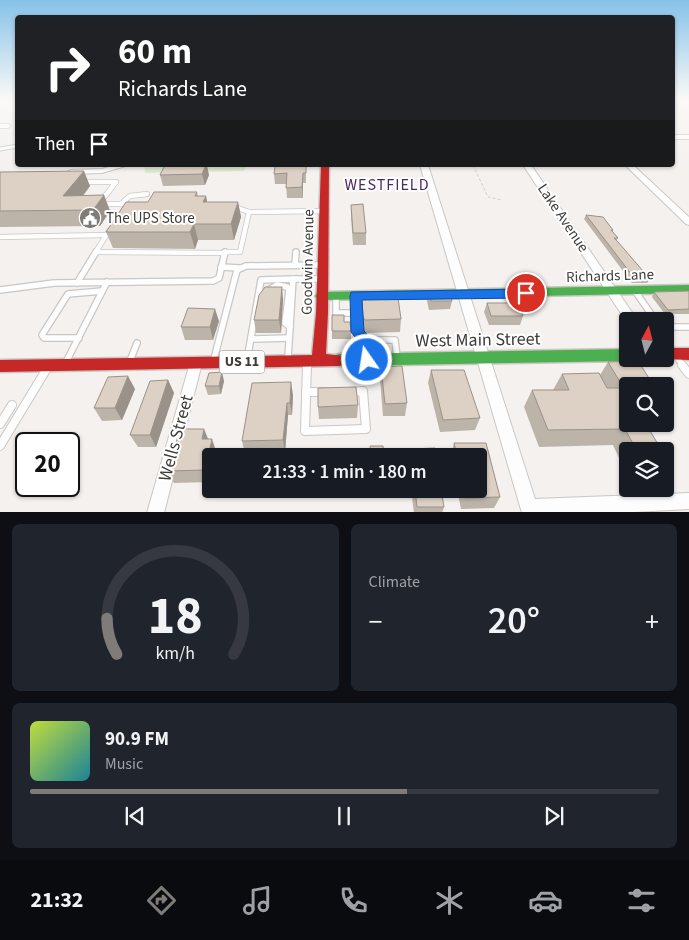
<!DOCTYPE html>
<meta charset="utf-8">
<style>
body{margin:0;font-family:"Source Sans 3",sans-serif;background:#20242c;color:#f1f3f6;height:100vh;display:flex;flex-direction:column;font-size:19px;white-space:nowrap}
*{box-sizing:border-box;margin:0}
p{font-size:16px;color:#9ea1a6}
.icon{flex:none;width:28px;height:28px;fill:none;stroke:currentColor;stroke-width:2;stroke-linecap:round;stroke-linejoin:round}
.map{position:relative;height:512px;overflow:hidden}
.details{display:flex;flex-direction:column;gap:12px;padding:12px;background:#0d0f14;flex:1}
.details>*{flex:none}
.hud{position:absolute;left:15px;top:15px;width:660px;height:152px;border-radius:5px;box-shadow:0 1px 4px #0004;background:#202124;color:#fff;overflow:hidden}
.needle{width:32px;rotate:7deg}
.buttons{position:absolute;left:619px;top:312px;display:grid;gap:10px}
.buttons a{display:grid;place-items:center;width:55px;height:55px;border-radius:5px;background:#171b24;box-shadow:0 1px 4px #0004;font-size:25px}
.speed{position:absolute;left:15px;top:432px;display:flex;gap:10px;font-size:25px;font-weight:700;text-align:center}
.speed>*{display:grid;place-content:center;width:65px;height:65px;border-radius:50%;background:#171b24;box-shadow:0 1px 4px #0004;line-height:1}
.speed .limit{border:2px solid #111;border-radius:8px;background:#fff;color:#111}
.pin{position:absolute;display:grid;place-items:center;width:42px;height:42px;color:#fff;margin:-21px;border:2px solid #fff;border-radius:50%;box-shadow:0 1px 5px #0007}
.me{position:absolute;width:55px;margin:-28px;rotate:347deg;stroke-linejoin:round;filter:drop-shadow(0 0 4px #0008)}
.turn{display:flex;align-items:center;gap:18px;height:105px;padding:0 20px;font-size:22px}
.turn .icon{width:65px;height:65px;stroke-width:2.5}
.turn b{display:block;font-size:35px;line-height:42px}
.then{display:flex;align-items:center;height:48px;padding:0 20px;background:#0003;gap:10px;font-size:19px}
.big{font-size:38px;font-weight:600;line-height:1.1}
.details .tile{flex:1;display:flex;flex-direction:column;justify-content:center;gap:8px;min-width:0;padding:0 18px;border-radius:8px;background:#20242c}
.details .dial{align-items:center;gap:0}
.dial svg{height:130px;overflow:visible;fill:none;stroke:#363941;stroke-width:7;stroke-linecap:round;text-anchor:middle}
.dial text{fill:#f1f3f6;stroke:none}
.song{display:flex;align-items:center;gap:15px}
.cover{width:60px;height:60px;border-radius:8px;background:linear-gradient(135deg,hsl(70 70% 55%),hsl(190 70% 35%))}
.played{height:5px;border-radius:2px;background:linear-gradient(90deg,#7e7b79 60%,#363941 60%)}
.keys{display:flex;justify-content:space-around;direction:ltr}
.heat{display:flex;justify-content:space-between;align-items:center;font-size:28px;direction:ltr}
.details .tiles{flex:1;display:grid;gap:12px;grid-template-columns:1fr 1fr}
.tile:last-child{grid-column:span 2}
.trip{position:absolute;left:202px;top:448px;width:285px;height:50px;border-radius:5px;background:#171b24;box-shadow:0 1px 4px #0004;font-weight:600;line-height:50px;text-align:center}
.tab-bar{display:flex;height:80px;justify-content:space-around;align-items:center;background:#090b0e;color:#9ea1a6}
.tab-bar .icon{width:35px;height:35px}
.tab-bar .active{color:#7e7b79}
.tab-bar b{font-size:22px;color:#f1f3f6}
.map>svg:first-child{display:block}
</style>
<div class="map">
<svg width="689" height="513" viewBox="0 0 689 513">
<rect width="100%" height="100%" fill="#f4f1ef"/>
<path fill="#dde9d1" d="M 144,165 L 247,165 L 244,171 L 145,173 Z"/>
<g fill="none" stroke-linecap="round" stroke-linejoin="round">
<g stroke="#cac7c5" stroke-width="5">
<path id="lane-far3" d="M 0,149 L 18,146"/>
</g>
<g stroke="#cac7c5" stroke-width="6">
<g id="lane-far2">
<path d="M 83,182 L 116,182 L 99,204 L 127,204"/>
<path d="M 121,204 L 130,196 L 147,194"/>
<path d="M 235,207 L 249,212 L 323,211"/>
<path d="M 0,237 L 107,235"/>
<path d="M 97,252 L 225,253"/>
<path d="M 225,252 L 240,252 L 249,212"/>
<path d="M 95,253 L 109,231"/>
</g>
</g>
<g stroke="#cac7c5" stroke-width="8">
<g id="lane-far1">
<path d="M 295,265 L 296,252"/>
<path d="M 221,267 L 240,268"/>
<path d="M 293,279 L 320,279"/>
<path d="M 77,283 L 96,252"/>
<path d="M 0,290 L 54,283 L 213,281 L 219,278 L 225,252"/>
<path d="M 267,291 L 277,285 L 287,287 L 289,290 L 285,323 L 290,327"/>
<path d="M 635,291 L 656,321"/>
<path d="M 336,296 L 336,313 L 356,313 L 356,296"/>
<path d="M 356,313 L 358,332 L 365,340 L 395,340 L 397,357"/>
<path d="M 665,327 L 689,327"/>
<path d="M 79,338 L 44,338 L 42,335 L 68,294 L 102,291"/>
<path d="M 251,339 L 289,338"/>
<path d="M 365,340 L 367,357"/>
<path d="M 676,356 L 683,366"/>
<path d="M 214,359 L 237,270 L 246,266 L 322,265"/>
<path d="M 247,360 L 261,280 L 293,279 L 288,358"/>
<path d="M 130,361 L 137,343"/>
<path d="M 66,362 L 107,282"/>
<path d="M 307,366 L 307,363"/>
</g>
</g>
<g stroke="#cac7c5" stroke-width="10">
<g id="lane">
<path d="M 307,365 L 305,431 L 366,429 L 363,391 L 351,392"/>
<path d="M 682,365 L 689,374"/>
<path d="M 306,392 L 325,392"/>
<path d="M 0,424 L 12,405"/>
<path d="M 0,446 L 46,370"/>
</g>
</g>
<g stroke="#cac7c5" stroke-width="2">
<g id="street">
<path d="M 0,124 L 8,124 L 11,126 L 8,128 L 0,128 Z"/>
<rect x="672" y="135" width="17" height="4"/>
<path d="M 116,165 L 129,165 L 102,173 L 71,174 L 67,172 L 71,170 L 102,169 Z"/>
<path d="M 420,165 L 428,165 L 535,499 L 689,493 L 689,509 L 616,513 L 522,513 Z"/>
<path d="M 523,165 L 531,165 L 638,321 L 628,321 L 628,324 Z"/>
<path d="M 625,165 L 633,165 L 689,217 L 689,225 L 686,224 Z"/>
<path d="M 196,358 L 201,359 L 202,363 L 164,513 L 147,513 L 190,363 L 191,359 Z"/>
</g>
</g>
<g stroke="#cac7c5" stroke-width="3">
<g id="fast">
<path d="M 689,285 L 689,293 L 321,300 L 317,299 L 315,296 L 317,293 L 321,292 Z"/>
<path d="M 628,349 L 628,359 L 633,359 L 628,361 L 339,366 L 334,364 L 332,360 L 334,356 L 339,354 Z"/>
</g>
</g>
<g stroke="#cac7c5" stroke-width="3">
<g id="jam">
<path d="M 321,165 L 329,165 L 328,313 L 326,354 L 344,356 L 346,360 L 344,364 L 339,366 L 0,372 L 0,360 L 312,355 L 316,313 Z"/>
<path d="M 665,348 L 689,348 L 689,360 L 662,359 L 665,359 Z"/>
</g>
</g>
<path stroke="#d3d1d0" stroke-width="1" stroke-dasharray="3 2" stroke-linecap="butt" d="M 473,165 L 488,197 L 502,200"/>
<use href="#lane-far3" stroke="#fdfdfd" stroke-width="3"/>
<use href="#lane-far2" stroke="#fdfdfd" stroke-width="4.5"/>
<use href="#lane-far1" stroke="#fdfdfd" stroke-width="5.5"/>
<use href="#lane" stroke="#fdfdfd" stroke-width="8"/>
<use href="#street" fill="#fdfdfd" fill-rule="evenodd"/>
<use href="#fast" fill="#4caf50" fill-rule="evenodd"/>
<use href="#jam" fill="#c62828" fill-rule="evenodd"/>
</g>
<g fill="#bdb4a9">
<path d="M 165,165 L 209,175 L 205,185 L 163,186 L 160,175 Z"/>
<path d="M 306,165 L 306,183 L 303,183 L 303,198 L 287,198 L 286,184 L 275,184 L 274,174 Z"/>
<path d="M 0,172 L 90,186 L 83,196 L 104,195 L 110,211 L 100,226 L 0,227 Z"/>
<path d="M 197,192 L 198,196 L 206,196 L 207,202 L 238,202 L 241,217 L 234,240 L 198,240 L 195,249 L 113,248 L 106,232 Z"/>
<path d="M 351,205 L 366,233 L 366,245 L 353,245 L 351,216 Z"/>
<path d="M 586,215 L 613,230 L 613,232 L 618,238 L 616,241 L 650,279 L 647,283 L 632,283 L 584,219 Z"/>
<path d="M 689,291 L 689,314 L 665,314 L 652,297 L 654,292 Z"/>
<path d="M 361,292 L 401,319 L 400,332 L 365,333 L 363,330 L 361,305 Z"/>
<path d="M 429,292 L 452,301 L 450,309 L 429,310 L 427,301 Z"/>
<path d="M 283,299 L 281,333 L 256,333 L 254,320 Z"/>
<path d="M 487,303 L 523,316 L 520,325 L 489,325 L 484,312 Z"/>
<path d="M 332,315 L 344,322 L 351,331 L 351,339 L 332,339 Z"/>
<path d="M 219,321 L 213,340 L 185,340 L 181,327 Z"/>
<path d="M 608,362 L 654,386 L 628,386 L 628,424 L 662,451 L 628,451 L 628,473 L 626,473 L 613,445 L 539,447 L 524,407 L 532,390 L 553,390 L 562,374 L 600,375 Z"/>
<path d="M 381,367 L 407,403 L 405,416 L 383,416 L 380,379 Z"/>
<path d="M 431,370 L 480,418 L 475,430 L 440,432 L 428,383 Z"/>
<path d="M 168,380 L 174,393 L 156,447 L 138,447 L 130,435 Z"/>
<path d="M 224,381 L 221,394 L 208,395 L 205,386 Z"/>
<path d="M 135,389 L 122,420 L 102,421 L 94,408 Z"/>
<path d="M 293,395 L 292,415 L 288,415 L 285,452 L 245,453 L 242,441 Z"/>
<path d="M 358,405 L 357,418 L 319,419 L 318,407 Z"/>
<path d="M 208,439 L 216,451 L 211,456 L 211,474 L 210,482 L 174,483 L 168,471 Z"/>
<path d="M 454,443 L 486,443 L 500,497 L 494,508 L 461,509 L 457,489 L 479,489 L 479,456 L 451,456 Z"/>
<path d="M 411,489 L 441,489 L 444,507 L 442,513 L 414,513 Z"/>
</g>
<g fill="#9a9289">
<path d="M 206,165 L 207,165 L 209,175 L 205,185 L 202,174 Z"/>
<path d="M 84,171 L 90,186 L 72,210 L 63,196 Z"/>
<path d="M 303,173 L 303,198 L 302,187 Z"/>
<path d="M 104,195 L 110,211 L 100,226 L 93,210 Z"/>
<path d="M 206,196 L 209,212 L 203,202 Z"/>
<path d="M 238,202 L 241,217 L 234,240 L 231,224 Z"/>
<path d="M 194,224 L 198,240 L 195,249 L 190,232 Z"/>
<path d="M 282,287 L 283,299 L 281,333 L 279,320 Z"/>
<path d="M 215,309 L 219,321 L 213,340 L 210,327 Z"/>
<path d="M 222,372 L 224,381 L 221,394 L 219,386 Z"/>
<path d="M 128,376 L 135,389 L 122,420 L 115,408 Z"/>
<path d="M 168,380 L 174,393 L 156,447 L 150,435 Z"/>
<path d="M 291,382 L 293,395 L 292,415 L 290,403 Z"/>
<path d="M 287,403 L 288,415 L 285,452 L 283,440 Z"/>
<path d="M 204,429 L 209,441 L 202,439 Z"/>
<path d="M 212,439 L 216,451 L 215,456 L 211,456 L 211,474 L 210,482 L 205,470 Z"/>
</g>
<g fill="#dcd1c4" stroke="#9a9289">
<path d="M 165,165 L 206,165 L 202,174 L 160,175 Z"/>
<path d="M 306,165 L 306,173 L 303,173 L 302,187 L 286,188 L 287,173 L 274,174 L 275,166 Z"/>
<path d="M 84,171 L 63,196 L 104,195 L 93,210 L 0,211 L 0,172 Z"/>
<path d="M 154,192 L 197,192 L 195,196 L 206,196 L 203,202 L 238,202 L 231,224 L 194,224 L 190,232 L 106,232 L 126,202 L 148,202 Z"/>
<path d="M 363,204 L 366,233 L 353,233 L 351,205 Z"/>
<path d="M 586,215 L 603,217 L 613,230 L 611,230 L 618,238 L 614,238 L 618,242 L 650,279 L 635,279 Z"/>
<path d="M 265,287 L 282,287 L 279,320 L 254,320 L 259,295 Z"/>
<path d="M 397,291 L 401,319 L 365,320 L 363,317 L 361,292 Z"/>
<path d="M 689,291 L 689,309 L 668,310 L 654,292 Z"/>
<path d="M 429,292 L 450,292 L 452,301 L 431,301 Z"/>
<path d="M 487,303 L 517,303 L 523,316 L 491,316 Z"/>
<path d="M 188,308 L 215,309 L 210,327 L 181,327 Z"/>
<path d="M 332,315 L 344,315 L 344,322 L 350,322 L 351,331 L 332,331 Z"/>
<path d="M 638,361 L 654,386 L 623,387 L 608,362 Z"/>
<path d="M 402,366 L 407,403 L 385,404 L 381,367 Z"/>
<path d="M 431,370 L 464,370 L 480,418 L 443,420 Z"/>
<path d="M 222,372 L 219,386 L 205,386 L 209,373 Z"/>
<path d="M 599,373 L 607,388 L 625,388 L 628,391 L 628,424 L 646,424 L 662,451 L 637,451 L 625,429 L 548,430 L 532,390 L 569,390 L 562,374 Z"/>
<path d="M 128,376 L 115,408 L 94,408 L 108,377 Z"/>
<path d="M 168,380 L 150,435 L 130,435 L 150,381 Z"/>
<path d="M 291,382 L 290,403 L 287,403 L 283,440 L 242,441 L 252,383 Z"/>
<path d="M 356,387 L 358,405 L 318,407 L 318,388 Z"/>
<path d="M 180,429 L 204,429 L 202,439 L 212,439 L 205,470 L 168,471 Z"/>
<path d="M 454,443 L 486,443 L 500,497 L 465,498 L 463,489 L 479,489 L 479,456 L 457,456 Z"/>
<path d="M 370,446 L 383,446 L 384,456 L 371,456 Z"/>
<path d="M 435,448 L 436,456 L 411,456 L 410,449 Z"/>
<path d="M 415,489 L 441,489 L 444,507 L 417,507 Z"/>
</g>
<linearGradient id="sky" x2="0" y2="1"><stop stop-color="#86c2e8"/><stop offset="0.58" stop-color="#faf9f8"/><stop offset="1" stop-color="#faf9f8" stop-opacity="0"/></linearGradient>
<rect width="689" height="171" fill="url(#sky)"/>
<path fill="#1a73e8" stroke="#114b97" d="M 526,289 L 532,293 L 526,298 L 362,300 L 364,331 L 372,340 L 374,360 L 372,364 L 367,366 L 362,364 L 359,342 L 351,332 L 350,296 L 351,292 Z"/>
<defs>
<g id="civic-disc" transform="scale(1.125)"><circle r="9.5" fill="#7e7b79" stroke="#fff"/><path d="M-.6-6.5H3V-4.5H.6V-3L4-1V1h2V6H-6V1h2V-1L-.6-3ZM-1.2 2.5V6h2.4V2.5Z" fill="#fff"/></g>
</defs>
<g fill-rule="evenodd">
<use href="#civic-disc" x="90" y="218"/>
</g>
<g text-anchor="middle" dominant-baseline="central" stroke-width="4" stroke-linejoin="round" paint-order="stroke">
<rect fill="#fff" stroke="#787674" stroke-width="1" x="219.5" y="350.5" width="45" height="23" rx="4"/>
<g font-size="14" font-weight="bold" fill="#3e3c39">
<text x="242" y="362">US 11</text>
</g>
<g font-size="15" fill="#3e3c39" stroke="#fff" text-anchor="start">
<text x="106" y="218">The UPS Store</text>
</g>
<g font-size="15" fill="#3e3c39" stroke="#fff">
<text transform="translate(563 218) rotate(56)">Lake Avenue</text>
<text transform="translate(308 262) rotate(-89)">Goodwin Avenue</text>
<text transform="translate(610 276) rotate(-2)">Richards Lane</text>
</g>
<g font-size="16" letter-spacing="1" fill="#482a63" stroke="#fff">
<text x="387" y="185">WESTFIELD</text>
</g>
<g font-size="18" fill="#3e3c39" stroke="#fff">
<text transform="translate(478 340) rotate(-1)">West Main Street</text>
<text transform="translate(176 438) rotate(-75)">Wells Street</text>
</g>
</g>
</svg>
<div class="buttons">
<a><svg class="needle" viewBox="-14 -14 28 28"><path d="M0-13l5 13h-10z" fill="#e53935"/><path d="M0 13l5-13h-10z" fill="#9ea1a6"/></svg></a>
<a><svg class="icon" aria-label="search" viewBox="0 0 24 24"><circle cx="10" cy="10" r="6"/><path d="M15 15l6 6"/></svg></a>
<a><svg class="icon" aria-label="layers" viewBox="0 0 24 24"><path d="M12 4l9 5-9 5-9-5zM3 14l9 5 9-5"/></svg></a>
</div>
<div class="speed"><div class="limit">20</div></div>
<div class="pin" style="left:526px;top:293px;background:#d93025"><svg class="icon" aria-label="arrive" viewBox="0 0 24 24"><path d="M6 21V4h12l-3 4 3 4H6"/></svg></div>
<svg class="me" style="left:367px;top:360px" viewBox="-20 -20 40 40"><circle r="17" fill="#1a73e8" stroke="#fff" stroke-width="3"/><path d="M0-11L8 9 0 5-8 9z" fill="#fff"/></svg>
<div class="trip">21:33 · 1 min · 180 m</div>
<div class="hud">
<div class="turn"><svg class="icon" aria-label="right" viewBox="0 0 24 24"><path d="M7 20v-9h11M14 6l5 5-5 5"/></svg><div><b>60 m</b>Richards Lane</div></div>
<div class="then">Then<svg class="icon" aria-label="arrive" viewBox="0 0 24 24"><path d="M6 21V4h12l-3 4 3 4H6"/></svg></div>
</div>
</div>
<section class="details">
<div class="tiles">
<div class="tile dial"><svg viewBox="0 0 100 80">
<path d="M14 69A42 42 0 1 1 86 69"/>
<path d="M14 69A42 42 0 0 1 8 47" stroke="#7e7b79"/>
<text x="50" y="56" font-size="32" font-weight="700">18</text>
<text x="50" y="72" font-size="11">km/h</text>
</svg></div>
<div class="tile"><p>Climate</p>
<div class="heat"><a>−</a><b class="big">20°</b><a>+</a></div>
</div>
<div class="tile">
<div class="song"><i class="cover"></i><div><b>90.9 FM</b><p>Music</p></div></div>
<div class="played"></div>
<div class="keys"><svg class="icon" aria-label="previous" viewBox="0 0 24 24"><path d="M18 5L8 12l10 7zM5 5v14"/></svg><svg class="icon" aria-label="pause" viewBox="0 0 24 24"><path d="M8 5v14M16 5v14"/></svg><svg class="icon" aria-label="next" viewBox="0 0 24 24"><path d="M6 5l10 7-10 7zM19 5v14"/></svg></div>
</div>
</div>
</section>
<nav class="tab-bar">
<b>21:32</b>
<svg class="icon active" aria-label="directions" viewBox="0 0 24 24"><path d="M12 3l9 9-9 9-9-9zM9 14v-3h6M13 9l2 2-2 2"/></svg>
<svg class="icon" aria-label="music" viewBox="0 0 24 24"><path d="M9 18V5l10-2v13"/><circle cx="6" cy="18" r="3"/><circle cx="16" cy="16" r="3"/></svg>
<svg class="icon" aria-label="phone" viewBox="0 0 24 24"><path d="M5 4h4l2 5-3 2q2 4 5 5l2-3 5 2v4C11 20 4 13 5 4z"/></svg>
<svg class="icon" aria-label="climate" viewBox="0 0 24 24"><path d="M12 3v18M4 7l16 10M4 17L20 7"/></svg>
<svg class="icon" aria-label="car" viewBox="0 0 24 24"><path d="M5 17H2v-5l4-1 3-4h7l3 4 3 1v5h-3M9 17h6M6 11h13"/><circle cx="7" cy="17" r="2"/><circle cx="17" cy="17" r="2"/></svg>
<svg class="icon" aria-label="filters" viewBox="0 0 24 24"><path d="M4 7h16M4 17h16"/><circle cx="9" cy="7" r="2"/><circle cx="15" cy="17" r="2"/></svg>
</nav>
